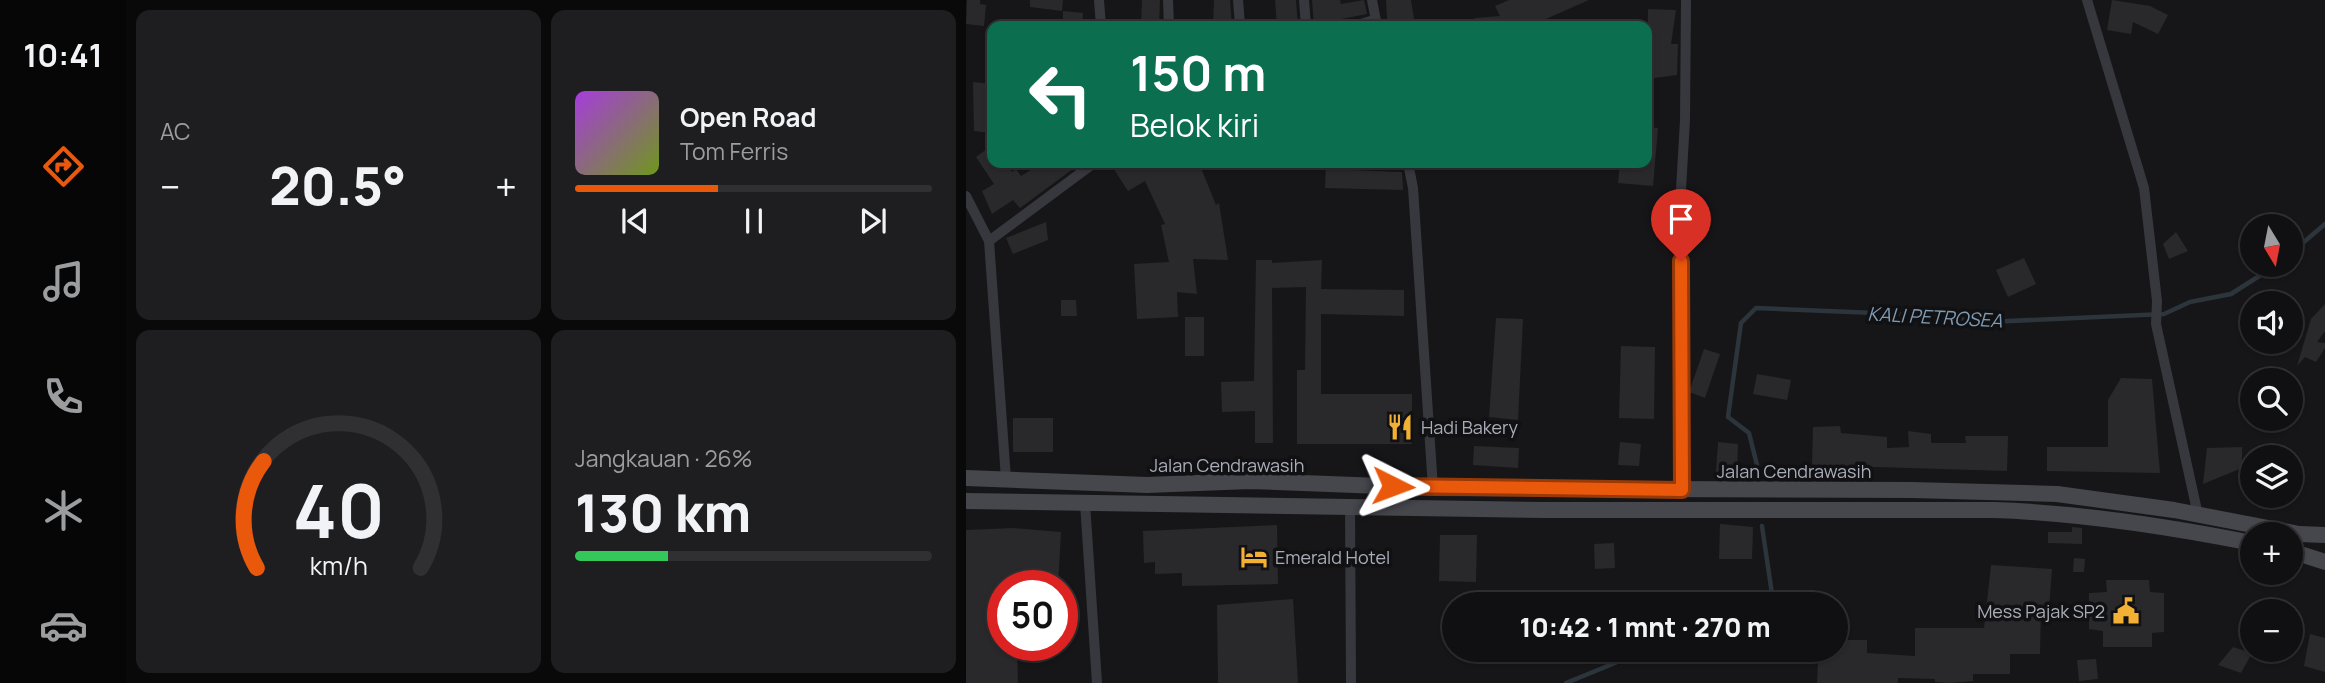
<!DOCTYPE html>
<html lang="id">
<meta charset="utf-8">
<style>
body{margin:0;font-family:Manrope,sans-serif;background:#1e1e20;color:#f1f3f6;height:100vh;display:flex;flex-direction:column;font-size:26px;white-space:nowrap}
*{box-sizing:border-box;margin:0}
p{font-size:23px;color:#9c9d9f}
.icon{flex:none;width:38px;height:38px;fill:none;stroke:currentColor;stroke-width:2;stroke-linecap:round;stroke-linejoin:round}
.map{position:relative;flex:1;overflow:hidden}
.sheet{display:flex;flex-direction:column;gap:10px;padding:10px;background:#09090a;width:840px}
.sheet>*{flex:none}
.guide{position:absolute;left:21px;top:21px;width:665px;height:147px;border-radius:14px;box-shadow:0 2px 5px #0004,0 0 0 2px #303032;background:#0b6e4f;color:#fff;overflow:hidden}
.needle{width:46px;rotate:170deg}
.tools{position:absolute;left:1274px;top:214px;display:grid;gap:14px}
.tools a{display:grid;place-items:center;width:63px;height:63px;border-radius:50%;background:#101012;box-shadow:0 2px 5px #0004,0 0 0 2px #303032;font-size:35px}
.speed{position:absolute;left:21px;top:570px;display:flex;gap:14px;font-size:35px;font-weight:700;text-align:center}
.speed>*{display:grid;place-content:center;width:91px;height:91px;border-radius:50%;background:#101012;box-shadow:0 2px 5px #0004,0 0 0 2px #303032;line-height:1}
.speed .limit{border:10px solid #d22;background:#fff;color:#111}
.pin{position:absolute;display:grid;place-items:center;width:60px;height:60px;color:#fff;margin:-72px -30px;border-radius:50% 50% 50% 0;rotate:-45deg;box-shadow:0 0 7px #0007}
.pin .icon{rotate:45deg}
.me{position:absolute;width:77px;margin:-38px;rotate:93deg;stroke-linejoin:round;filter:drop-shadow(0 0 5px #0008)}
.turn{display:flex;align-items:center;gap:24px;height:147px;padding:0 28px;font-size:32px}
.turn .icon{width:91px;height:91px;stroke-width:2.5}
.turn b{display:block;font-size:49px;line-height:60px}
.big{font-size:52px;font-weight:800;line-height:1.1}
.sheet .widget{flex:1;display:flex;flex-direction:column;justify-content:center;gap:10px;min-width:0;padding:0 24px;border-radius:14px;background:#1e1e20}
.sheet .dial{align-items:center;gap:0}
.dial svg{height:182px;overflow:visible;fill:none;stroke:#303032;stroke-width:7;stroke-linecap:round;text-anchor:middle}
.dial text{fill:#f1f3f6;stroke:none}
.song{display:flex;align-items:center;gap:21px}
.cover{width:84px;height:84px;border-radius:10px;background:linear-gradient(135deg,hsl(280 70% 55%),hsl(80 70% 35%))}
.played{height:7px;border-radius:4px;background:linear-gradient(90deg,#ea580c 40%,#303032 40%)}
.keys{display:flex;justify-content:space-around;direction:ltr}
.heat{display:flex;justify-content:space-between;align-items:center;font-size:38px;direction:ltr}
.charge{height:10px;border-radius:5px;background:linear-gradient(90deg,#34c759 26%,#303032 0)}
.sheet .tiles{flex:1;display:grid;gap:10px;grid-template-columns:repeat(2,1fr)}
.trip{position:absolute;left:476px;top:592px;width:406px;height:70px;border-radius:35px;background:#101012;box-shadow:0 2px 5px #0004,0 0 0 2px #303032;font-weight:800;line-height:70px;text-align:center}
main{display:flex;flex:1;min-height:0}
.tabs{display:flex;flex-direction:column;width:126px;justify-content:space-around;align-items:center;background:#060607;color:#9c9d9f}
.tabs .icon{width:49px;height:49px}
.tabs .current{color:#ea580c}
.tabs b{font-size:32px;color:#f1f3f6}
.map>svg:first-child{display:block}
</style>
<main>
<nav class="tabs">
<b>10:41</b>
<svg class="icon current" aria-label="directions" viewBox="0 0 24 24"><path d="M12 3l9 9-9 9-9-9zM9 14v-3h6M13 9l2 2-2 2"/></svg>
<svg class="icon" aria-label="music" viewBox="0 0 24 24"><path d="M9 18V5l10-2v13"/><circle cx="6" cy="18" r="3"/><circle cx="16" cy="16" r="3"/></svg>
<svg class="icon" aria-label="phone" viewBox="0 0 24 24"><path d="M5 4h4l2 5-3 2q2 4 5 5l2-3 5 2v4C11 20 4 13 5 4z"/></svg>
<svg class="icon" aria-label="climate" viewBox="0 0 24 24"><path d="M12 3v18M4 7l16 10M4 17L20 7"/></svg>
<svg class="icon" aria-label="car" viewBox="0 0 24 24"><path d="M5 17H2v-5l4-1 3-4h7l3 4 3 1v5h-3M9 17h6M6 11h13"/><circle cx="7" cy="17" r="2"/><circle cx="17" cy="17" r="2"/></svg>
</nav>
<section class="sheet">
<div class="tiles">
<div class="widget"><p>AC</p>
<div class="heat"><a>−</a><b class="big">20.5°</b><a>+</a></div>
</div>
<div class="widget">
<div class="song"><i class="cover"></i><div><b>Open Road</b><p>Tom Ferris</p></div></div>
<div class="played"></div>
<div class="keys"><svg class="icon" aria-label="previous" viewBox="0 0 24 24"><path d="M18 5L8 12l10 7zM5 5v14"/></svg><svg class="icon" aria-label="pause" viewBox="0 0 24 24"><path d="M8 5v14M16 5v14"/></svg><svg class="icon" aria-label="next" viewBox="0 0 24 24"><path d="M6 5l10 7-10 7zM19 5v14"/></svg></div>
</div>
<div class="widget dial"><svg viewBox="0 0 100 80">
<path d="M14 69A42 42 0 1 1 86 69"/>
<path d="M14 69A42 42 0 0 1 17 22" stroke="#ea580c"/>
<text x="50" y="56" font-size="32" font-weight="700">40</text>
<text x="50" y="72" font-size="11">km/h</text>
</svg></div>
<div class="widget"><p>Jangkauan · 26%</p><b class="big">130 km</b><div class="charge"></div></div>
</div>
</section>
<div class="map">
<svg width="1359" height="683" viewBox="0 0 1359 683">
<rect width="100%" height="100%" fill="#161618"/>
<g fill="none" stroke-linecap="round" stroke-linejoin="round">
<g stroke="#2c353c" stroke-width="4.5">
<path d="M 1325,253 L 1359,224"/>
<path d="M 791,465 L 783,433 L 762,417 L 775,323 L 790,308 L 958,315 L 1021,322 L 1198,314 L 1224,302 L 1265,294 L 1312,264"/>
<path d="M 796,526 L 806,594 L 801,604"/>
<path d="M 600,683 L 683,649"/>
</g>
</g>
<g fill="#29292c">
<path d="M 1,0 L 14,0 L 14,4 L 20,5 L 18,26 L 0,24 Z"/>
<path d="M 64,0 L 97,0 L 96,11 L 64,7 Z"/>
<path d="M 176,0 L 194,0 L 193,26 L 175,26 Z"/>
<path d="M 248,0 L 264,0 L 266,26 L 247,26 Z"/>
<path d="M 309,0 L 330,0 L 332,26 L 311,26 Z"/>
<path d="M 346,0 L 374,0 L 375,4 L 398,0 L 401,14 L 375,19 L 376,24 L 348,26 Z"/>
<path d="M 420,0 L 445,0 L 449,26 L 426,26 L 424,19 L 421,19 Z"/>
<path d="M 543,0 L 623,0 L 564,26 L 509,26 L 509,18 L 534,16 L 529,6 Z"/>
<path d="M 1146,0 L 1184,6 L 1202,15 L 1192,34 L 1167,22 L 1165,34 L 1141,30 Z"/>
<path d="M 682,9 L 710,10 L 705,44 L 712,44 L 711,75 L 681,79 Z"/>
<path d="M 97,11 L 117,13 L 116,26 L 97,26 Z"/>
<path d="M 7,82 L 26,84 L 26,133 L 8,131 Z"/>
<path d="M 681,127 L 692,128 L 687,186 L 652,183 L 654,163 L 681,163 Z"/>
<path d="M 26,145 L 26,163 L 40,163 L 46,172 L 50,169 L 55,176 L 76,163 L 115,163 L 54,208 L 47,200 L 26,214 L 16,191 L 28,184 L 10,157 Z"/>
<path d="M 144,163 L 233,163 L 250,205 L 253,203 L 262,260 L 227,259 L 231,294 L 211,292 L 212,317 L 171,319 L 168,264 L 203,262 L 195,225 L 199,224 L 179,181 L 162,191 Z"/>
<path d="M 360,163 L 385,163 L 385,170 L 436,172 L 437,190 L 359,188 Z"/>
<path d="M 80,222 L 82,240 L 47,254 L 40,238 Z"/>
<path d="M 1210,232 L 1222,251 L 1203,259 L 1197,244 Z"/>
<path d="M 1058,258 L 1070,284 L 1042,297 L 1030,270 Z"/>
<path d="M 290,260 L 306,260 L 306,263 L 356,260 L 355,289 L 438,290 L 438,316 L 355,314 L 355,394 L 446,394 L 446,444 L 331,444 L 331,370 L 339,370 L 340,287 L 306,288 L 307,443 L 289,443 L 289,411 L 256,412 L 255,382 L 288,381 Z"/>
<path d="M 95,300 L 110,300 L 111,316 L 95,316 Z"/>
<path d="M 1359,304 L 1359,331 L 1351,342 L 1359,343 L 1359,348 L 1350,362 L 1339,357 L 1331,366 L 1345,319 Z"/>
<rect x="219" y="317" width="19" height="39"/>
<path d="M 530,318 L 557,319 L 552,420 L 523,417 Z"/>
<path d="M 655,346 L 689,347 L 688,419 L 653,418 Z"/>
<path d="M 738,349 L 754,354 L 739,398 L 723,392 Z"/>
<path d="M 791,374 L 825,380 L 821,400 L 787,394 Z"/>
<path d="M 1155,378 L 1186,379 L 1194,473 L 1081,471 L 1081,447 L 1142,447 L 1142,400 Z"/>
<rect x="47" y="418" width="40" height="34"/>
<path d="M 874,426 L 875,433 L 921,437 L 921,448 L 943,447 L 942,431 L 965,434 L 965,443 L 1000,443 L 999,436 L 1042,436 L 1041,471 L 846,465 L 847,427 Z"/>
<path d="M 654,442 L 675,444 L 673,466 L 652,465 Z"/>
<path d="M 752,442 L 772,444 L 771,473 L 750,472 Z"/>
<path d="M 508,446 L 553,448 L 552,468 L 507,465 Z"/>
<path d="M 1276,447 L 1276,468 L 1237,484 L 1241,448 Z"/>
<path d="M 754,524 L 787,527 L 786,559 L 753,559 Z"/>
<path d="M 311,525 L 312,584 L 216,586 L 216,573 L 189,574 L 189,562 L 178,563 L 177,531 Z"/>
<path d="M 1106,527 L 1116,528 L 1116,544 L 1082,543 L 1082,532 L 1106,532 Z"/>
<path d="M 47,528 L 95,532 L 92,586 L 37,586 L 37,646 L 51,646 L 52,683 L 0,683 L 0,530 Z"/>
<path d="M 474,535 L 511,535 L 510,582 L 473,581 Z"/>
<path d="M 648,543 L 649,568 L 629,569 L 628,544 Z"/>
<path d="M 1108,558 L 1119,559 L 1118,572 L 1107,572 Z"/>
<path d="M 1025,565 L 1086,569 L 1083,608 L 1075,607 L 1074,654 L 1044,654 L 1044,674 L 1007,674 L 1007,681 L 984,683 L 969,682 L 969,679 L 932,678 L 932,683 L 851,683 L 852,662 L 846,662 L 846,649 L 870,649 L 870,640 L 901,640 L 901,653 L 949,656 L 949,628 L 1018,628 Z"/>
<path d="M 1140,580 L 1183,580 L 1184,592 L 1198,593 L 1198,632 L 1186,633 L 1186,647 L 1137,647 L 1137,631 L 1123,629 L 1123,593 L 1141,592 Z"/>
<path d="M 327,599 L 332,683 L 252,683 L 251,605 Z"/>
<path d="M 1344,634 L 1359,638 L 1359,672 L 1338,666 Z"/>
<path d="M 1267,647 L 1286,653 L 1275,673 L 1252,665 Z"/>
<path d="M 1130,659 L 1132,679 L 1113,681 L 1111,660 Z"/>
</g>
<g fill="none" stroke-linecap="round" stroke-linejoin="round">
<g stroke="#37383d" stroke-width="10">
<path d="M 133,0 L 135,26"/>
<path d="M 202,0 L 203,26"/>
<path d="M 272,0 L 274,26"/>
<path d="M 338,0 L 340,26"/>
<path d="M 406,0 L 411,26"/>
<path d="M 1121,0 L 1178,188 L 1191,301 L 1190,324 L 1232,515"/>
<path d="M 388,26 L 408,20"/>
<path d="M 442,163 L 447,188 L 467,488"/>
<path d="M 0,196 L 23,241 L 40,479"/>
<path d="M 23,241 L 128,163"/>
<path d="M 716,490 L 714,207 L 719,120 L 720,0"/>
<path d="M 119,503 L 131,683"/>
<path d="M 384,507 L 385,683"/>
</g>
<g stroke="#45474d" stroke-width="16">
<path d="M 0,478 L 181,485 L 284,481 L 467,488 L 946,490 L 1091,494 L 1208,510 L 1333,534 L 1359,535"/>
<path d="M 0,501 L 578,510 L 1028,510 C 1116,513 1200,526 1286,543"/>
<path d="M 1325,551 L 1359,562"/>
</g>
</g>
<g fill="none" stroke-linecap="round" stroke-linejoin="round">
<g stroke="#983908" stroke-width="18">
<path id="route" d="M 427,486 L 716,490 L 715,261"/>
</g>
<use href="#route" stroke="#ea580c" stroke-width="12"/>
</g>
<defs>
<g id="restaurant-bare" transform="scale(2.1)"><path d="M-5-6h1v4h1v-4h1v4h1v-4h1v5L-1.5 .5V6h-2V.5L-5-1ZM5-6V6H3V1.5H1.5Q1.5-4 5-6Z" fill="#f2b134" stroke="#111113" stroke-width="2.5" paint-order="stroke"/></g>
<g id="hotel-bare" transform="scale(2.1)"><path d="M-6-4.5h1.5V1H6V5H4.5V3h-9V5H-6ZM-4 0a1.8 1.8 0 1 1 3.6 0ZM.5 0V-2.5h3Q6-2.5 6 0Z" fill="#f2b134" stroke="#111113" stroke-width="2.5" paint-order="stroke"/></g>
<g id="civic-bare" transform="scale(2.1)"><path d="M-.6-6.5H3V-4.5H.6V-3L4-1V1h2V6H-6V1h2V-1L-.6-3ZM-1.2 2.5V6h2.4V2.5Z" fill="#f2b134" stroke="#111113" stroke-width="2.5" paint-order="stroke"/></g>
</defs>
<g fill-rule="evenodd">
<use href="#restaurant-bare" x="434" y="427"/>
<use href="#hotel-bare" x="288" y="557"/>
<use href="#civic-bare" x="1160" y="611"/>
</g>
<g text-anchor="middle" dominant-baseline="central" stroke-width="7" stroke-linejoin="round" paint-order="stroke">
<g font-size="18" fill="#a8adb8" stroke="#111113" text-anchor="start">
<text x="455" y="427">Hadi Bakery</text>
<text x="309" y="557">Emerald Hotel</text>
<text x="1139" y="611" text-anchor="end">Mess Pajak SP2</text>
</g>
<g font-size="18" fill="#a8adb8" stroke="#111113">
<text x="261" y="465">Jalan Cendrawasih</text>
<text x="828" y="471">Jalan Cendrawasih</text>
</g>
<g font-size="19" font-style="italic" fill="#7f9bb3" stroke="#111113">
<text transform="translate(969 317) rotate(3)">KALI PETROSEA</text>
</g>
</g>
</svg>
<div class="tools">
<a><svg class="needle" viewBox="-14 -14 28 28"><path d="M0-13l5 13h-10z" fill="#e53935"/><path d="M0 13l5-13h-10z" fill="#9c9d9f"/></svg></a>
<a><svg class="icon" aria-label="sound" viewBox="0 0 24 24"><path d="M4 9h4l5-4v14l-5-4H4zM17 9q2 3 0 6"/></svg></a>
<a><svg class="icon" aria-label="search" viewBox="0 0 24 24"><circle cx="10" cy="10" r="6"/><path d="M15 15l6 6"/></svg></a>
<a><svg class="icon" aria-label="layers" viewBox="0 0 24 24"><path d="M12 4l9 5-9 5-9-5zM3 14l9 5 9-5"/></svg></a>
<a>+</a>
<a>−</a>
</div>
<div class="speed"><div class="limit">50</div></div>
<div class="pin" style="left:715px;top:261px;background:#d93025"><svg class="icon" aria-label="arrive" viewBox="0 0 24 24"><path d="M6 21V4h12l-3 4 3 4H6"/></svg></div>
<svg class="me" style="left:427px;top:486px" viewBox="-20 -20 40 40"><path d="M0-17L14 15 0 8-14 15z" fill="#ea580c" stroke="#fff" stroke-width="4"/></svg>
<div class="trip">10:42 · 1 mnt · 270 m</div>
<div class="guide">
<div class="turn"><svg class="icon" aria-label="left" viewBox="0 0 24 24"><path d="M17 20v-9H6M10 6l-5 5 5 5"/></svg><div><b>150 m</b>Belok kiri</div></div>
</div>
</div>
</main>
